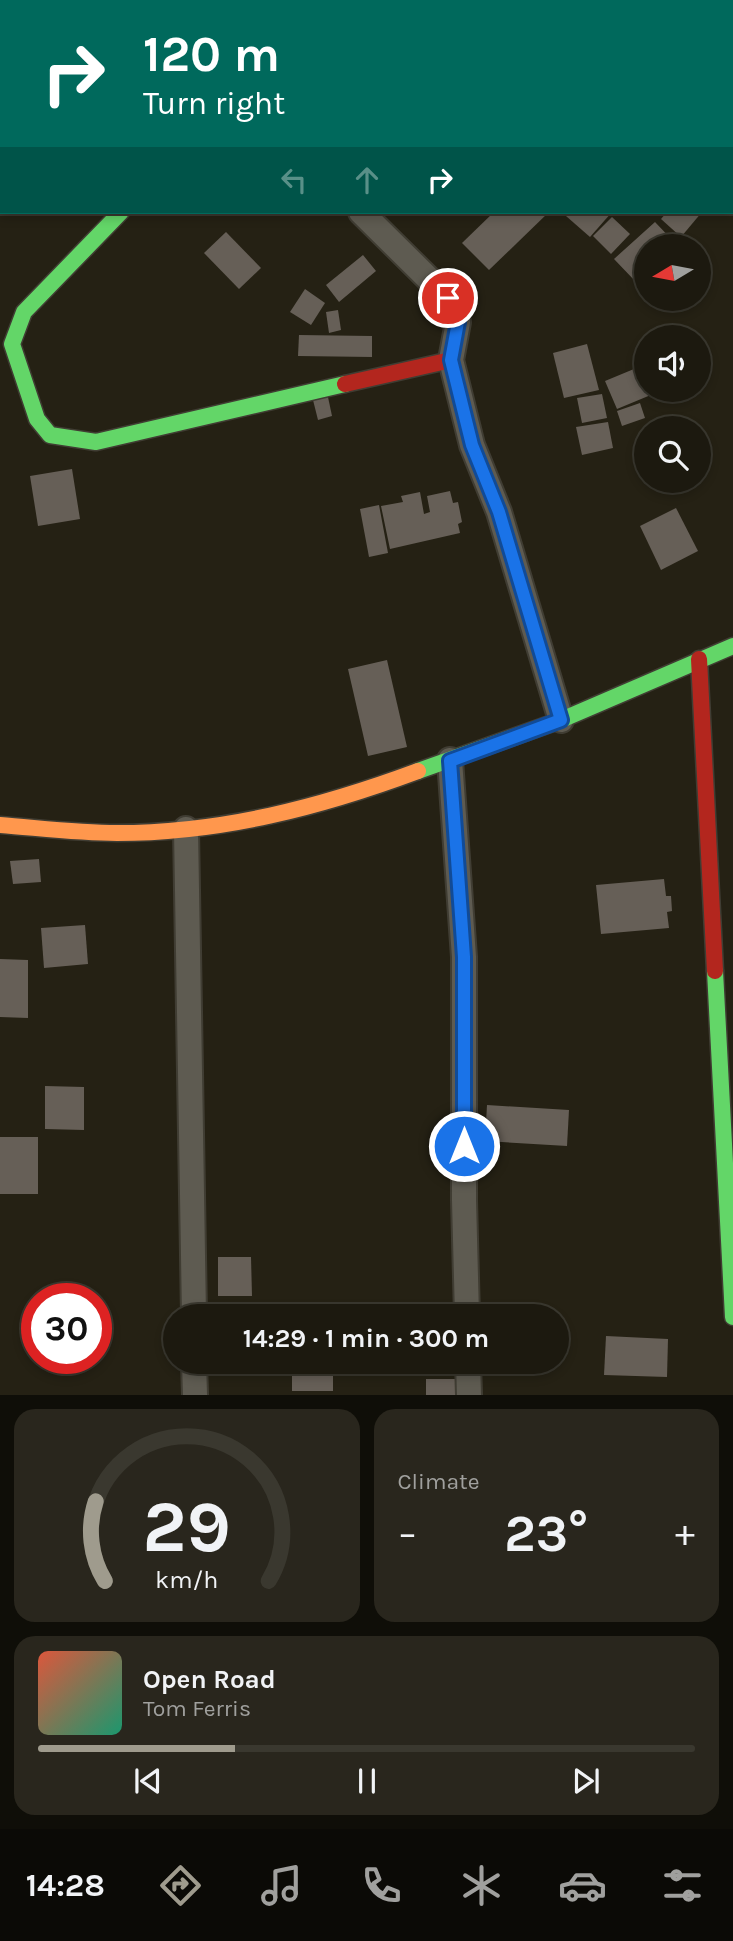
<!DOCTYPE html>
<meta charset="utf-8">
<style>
body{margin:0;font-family:Karla,sans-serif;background:#29261d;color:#f1f3f6;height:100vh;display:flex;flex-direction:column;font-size:26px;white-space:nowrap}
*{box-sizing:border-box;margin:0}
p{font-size:23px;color:#a0a09e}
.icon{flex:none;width:38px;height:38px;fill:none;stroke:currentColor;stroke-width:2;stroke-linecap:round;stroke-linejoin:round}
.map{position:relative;height:1395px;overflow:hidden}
.sheet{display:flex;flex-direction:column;gap:14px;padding:14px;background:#0f0e08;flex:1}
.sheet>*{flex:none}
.guide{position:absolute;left:0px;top:0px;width:733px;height:214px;box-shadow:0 4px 10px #0003,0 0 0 2px #3a382f;background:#00695c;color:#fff;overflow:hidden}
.needle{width:46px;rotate:260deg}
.buttons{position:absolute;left:634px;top:234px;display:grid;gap:14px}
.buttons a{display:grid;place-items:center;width:77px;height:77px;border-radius:50%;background:#1c190f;box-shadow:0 4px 10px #0003,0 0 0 2px #3a382f;font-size:35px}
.speed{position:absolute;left:21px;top:1283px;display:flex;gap:14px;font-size:35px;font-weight:700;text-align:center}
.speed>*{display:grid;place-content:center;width:91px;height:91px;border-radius:50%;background:#1c190f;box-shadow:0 4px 10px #0003,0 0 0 2px #3a382f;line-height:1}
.speed .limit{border:10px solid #d22;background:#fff;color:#111}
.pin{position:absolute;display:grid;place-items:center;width:60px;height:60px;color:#fff;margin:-30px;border:4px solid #fff;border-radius:50%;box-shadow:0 2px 7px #0007}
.me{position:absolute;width:77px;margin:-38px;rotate:0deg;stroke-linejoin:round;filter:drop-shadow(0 0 5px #0008)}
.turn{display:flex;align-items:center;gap:24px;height:147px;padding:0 28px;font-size:32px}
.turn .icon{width:91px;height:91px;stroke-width:2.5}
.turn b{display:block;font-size:49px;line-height:60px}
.lanes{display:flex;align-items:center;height:66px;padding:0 28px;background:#0003;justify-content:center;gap:35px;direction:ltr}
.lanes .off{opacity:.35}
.big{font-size:52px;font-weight:700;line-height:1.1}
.sheet .widget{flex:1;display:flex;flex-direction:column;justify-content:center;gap:10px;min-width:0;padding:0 24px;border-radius:21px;background:#29261d}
.sheet .dial{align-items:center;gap:0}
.dial svg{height:182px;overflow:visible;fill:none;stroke:#3a382f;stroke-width:7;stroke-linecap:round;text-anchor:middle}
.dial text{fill:#f1f3f6;stroke:none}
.song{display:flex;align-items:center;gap:21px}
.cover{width:84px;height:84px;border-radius:10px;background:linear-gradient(135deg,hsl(10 70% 55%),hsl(160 70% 35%))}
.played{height:7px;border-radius:4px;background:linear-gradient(90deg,#9f9b8d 30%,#3a382f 30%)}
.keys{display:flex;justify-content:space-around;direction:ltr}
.heat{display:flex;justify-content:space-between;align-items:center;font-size:38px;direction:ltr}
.sheet .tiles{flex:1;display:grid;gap:14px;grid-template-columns:1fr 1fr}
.widget:last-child{grid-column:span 2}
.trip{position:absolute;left:163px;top:1304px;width:406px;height:70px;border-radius:35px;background:#1c190f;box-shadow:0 4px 10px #0003,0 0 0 2px #3a382f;font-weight:700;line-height:70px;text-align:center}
.dock{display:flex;height:112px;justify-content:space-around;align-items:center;background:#0b0a06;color:#a0a09e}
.dock .icon{width:49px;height:49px}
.dock .on{color:#9f9b8d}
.dock b{font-size:32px;color:#f1f3f6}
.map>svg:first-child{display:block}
</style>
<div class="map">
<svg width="733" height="1395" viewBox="0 0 733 1395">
<rect width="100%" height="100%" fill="#252114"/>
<g fill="#665f57">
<path d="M 494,212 L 549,212 L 489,270 L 462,243 Z"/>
<path d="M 570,212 L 612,212 L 590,237 L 566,216 Z"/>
<path d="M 667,212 L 702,212 L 681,237 L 661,219 Z"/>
<path d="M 612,217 L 630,234 L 611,254 L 593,236 Z"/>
<path d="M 655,222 L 675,243 L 671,247 L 646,247 L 646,271 L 635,281 L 614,259 Z"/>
<path d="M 226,232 L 261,268 L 239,289 L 204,253 Z"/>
<path d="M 363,255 L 376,271 L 339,302 L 326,285 Z"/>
<path d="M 305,289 L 325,303 L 311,325 L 290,312 Z"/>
<path d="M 338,310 L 341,330 L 329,333 L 326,312 Z"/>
<path d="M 299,335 L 372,336 L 372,357 L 298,356 Z"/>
<path d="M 587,344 L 599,390 L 564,398 L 553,353 Z"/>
<path d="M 646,364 L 646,390 L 690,390 L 662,402 L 658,392 L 617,409 L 605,381 Z"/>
<path d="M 602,394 L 607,418 L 582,423 L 577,398 Z"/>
<path d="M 328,397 L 332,416 L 318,420 L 313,400 Z"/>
<path d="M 640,403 L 645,418 L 622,426 L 617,411 Z"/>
<path d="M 608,422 L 613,448 L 582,455 L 576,427 Z"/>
<path d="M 72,469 L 80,519 L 38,526 L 30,476 Z"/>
<path d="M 450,491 L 453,503 L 458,502 L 462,522 L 458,524 L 460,533 L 390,549 L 381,506 L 403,502 L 401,496 L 420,492 L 424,514 L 430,512 L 427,496 Z"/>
<path d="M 379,505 L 388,553 L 369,557 L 360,509 Z"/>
<path d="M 676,508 L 698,551 L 661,570 L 640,526 Z"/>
<path d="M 387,660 L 407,747 L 368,756 L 348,669 Z"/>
<path d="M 39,859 L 41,882 L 13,884 L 10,861 Z"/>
<path d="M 664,879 L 666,896 L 671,896 L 672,911 L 667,912 L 669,928 L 601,934 L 596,885 Z"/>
<path d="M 85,925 L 88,964 L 44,968 L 41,928 Z"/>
<path d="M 0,959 L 28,960 L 28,1018 L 0,1017 Z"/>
<path d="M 45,1086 L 84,1087 L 84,1130 L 45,1129 Z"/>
<path d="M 487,1105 L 569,1110 L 567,1146 L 485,1141 Z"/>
<rect x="0" y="1137" width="38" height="57"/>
<path d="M 218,1257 L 251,1257 L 252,1296 L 218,1296 Z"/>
<path d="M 606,1336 L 668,1339 L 667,1377 L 604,1375 Z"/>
<rect x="292" y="1362" width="41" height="29"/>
<rect x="426" y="1379" width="29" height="16"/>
</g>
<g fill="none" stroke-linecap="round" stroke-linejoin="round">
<g stroke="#403d33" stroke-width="28">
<g id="street">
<path d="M 572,0 L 573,2"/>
<path d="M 325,2 L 327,0"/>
<path d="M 361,212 L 448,298 L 458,322 L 451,360 L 472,445 L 499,512 L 561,720"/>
<path d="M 450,760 L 464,957 L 464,1200 L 467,1316"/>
<path d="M 186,829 L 194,1316"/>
<path d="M 194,1362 L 195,1395"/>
<path d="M 468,1362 L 469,1395"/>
</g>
</g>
<g stroke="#403d33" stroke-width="19">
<g id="fast">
<path d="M 121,212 L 24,312 L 12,344 L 37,419 L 50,435 L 96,442 L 345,384"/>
<path d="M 418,771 L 561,720 L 733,646"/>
<path d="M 715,971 L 733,1317"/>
</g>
</g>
<g stroke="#403d33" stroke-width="19">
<path id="slow" d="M 0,825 C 39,828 78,833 117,833 C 222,833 321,807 418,771"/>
</g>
<g stroke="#403d33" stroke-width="19">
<g id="jam">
<path d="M 345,384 L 451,360"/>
<path d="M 699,659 L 715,971"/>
</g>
</g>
<use href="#street" stroke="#5e5b51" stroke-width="24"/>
<use href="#fast" stroke="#63d668" stroke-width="16"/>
<use href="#slow" stroke="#ff974d" stroke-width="16"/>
<use href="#jam" stroke="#b3261e" stroke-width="16"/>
</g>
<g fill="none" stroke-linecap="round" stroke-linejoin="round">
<g stroke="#114b97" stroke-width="18">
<path id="route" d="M 448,298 L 458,322 L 451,360 L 472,445 L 499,512 L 561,720 L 450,761 L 464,957 L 464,1146"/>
</g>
<use href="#route" stroke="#1a73e8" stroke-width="12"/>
</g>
</svg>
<div class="buttons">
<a><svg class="needle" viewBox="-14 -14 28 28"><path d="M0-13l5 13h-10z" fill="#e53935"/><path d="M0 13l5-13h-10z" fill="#a0a09e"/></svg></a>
<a><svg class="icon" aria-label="sound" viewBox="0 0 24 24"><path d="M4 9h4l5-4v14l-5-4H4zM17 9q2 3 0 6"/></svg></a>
<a><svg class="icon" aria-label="search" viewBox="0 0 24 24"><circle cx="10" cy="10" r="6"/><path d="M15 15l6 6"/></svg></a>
</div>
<div class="speed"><div class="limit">30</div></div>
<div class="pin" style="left:448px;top:298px;background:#d93025"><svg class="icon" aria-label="arrive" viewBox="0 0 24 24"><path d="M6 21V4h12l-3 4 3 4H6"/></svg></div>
<svg class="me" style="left:464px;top:1146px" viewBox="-20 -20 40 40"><circle r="17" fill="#1a73e8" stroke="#fff" stroke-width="3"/><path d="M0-11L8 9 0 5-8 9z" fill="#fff"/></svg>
<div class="trip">14:29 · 1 min · 300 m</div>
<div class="guide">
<div class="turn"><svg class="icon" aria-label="right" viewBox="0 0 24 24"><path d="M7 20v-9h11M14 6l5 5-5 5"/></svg><div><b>120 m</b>Turn right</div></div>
<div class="lanes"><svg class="icon off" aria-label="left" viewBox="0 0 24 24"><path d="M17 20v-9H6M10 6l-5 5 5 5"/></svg><svg class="icon off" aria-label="ahead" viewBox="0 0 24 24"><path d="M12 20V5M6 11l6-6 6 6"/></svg><svg class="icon" aria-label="right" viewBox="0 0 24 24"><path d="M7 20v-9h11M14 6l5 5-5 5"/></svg></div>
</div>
</div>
<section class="sheet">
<div class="tiles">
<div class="widget dial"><svg viewBox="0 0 100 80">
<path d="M14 69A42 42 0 1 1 86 69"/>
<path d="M14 69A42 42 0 0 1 10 34" stroke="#9f9b8d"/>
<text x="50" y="56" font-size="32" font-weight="700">29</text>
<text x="50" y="72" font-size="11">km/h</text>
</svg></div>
<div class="widget"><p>Climate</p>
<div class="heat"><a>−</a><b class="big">23°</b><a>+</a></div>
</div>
<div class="widget">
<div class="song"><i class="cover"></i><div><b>Open Road</b><p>Tom Ferris</p></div></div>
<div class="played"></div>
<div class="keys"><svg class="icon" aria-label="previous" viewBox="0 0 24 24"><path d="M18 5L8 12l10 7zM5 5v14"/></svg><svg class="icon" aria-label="pause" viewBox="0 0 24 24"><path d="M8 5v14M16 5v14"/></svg><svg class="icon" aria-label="next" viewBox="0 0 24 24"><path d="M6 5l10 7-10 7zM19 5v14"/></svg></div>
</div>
</div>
</section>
<nav class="dock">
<b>14:28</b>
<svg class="icon on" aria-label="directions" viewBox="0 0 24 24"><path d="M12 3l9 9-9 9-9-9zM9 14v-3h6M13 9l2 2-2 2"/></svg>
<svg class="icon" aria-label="music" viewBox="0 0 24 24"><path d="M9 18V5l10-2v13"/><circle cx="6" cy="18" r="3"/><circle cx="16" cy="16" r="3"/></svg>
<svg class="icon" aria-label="phone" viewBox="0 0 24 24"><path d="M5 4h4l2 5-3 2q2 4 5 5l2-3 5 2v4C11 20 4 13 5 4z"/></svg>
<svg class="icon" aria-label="climate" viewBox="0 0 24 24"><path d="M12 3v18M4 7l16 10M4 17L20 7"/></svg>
<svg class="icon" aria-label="car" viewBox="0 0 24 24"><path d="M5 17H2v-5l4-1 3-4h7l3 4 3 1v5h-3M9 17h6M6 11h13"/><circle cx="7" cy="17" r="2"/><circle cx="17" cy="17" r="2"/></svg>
<svg class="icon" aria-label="filters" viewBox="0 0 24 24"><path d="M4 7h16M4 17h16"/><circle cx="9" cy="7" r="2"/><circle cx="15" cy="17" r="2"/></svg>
</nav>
